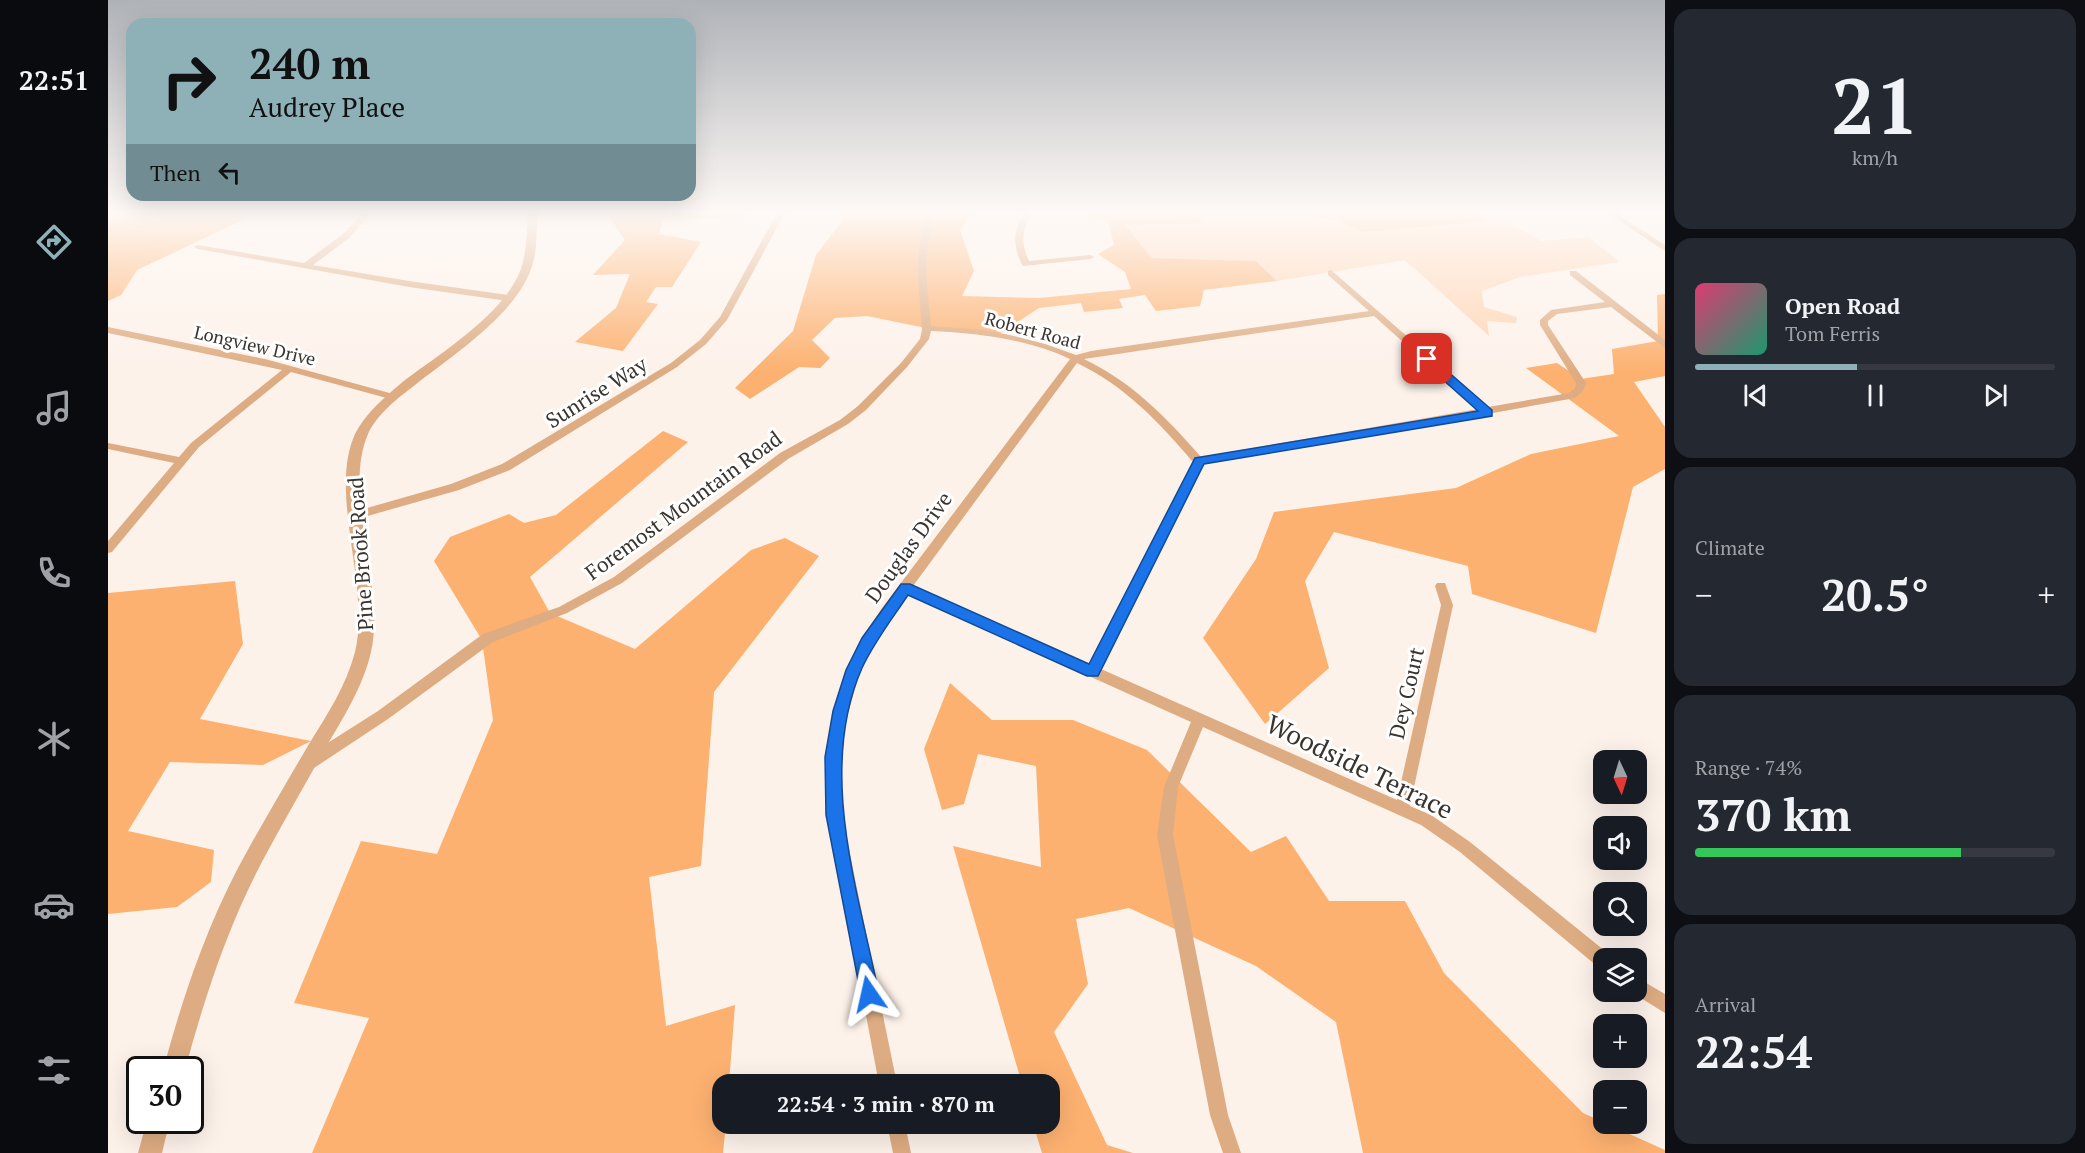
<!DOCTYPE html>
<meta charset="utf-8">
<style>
body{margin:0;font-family:"PT Serif",serif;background:#242831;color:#f1f3f6;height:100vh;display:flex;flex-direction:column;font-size:22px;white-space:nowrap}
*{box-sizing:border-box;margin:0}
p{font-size:20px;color:#9ea1a6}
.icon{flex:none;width:33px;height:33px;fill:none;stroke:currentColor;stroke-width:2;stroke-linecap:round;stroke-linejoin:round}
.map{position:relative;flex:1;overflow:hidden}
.drawer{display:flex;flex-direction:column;gap:9px;padding:9px;background:#0d0f14;width:420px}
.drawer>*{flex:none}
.hud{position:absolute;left:18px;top:18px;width:570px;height:183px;border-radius:18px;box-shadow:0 6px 24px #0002;background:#8eb1b8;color:#111;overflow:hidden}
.needle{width:39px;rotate:176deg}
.fabs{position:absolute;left:1485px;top:750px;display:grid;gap:12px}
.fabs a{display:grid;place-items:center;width:54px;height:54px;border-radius:12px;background:#171b24;box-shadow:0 6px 24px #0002;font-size:30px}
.speed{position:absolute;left:18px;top:1056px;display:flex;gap:12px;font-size:30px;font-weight:700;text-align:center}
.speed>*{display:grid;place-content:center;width:78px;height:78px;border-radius:50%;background:#171b24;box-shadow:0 6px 24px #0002;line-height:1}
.speed .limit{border:3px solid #111;border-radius:9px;background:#fff;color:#111}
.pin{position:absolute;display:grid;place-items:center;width:51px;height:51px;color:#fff;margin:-26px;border-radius:12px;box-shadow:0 3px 9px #0006}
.me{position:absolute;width:66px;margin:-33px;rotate:349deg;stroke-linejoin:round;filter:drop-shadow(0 0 4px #0008)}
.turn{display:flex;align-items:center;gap:21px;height:126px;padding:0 24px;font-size:27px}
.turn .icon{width:78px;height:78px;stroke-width:2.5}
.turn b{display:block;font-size:42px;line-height:51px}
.then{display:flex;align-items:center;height:57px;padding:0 24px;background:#0003;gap:12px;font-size:22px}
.big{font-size:45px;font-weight:600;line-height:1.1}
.drawer .card{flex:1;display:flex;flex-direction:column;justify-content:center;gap:9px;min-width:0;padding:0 21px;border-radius:18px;background:#242831}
.drawer .dial{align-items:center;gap:0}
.dial b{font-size:78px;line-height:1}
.song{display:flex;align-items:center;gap:18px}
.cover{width:72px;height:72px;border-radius:9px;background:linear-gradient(135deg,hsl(340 70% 55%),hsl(160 70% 35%))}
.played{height:6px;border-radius:3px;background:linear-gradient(90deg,#8eb1b8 45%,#363941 45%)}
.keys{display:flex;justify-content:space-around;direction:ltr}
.heat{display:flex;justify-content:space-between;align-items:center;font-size:33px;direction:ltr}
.charge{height:9px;border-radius:4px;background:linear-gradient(90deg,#34c759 74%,#363941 0)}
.trip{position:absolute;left:604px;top:1074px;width:348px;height:60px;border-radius:18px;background:#171b24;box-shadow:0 6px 24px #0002;font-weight:600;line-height:60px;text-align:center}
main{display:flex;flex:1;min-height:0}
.menu{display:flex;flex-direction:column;width:108px;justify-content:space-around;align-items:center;background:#090b0e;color:#9ea1a6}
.menu .icon{width:42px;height:42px}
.menu .active{color:#8eb1b8}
.menu b{font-size:27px;color:#f1f3f6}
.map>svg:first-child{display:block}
</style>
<main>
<nav class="menu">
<b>22:51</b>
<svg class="icon active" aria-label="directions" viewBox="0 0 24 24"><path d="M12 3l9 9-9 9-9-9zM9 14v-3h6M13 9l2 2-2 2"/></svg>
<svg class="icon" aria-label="music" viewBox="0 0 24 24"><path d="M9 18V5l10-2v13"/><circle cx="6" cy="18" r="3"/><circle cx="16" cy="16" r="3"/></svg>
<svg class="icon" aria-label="phone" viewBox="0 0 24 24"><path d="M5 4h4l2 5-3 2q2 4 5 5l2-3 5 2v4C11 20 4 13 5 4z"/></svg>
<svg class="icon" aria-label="climate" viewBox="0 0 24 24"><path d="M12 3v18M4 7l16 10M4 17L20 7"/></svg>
<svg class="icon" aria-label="car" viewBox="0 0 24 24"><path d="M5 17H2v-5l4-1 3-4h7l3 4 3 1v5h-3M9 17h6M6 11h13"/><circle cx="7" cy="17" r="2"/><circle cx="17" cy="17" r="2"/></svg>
<svg class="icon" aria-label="filters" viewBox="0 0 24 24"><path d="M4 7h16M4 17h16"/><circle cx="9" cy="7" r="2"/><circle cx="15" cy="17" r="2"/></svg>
</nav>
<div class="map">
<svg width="1557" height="1153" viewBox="0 0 1557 1153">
<rect width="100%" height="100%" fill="#fdf2ea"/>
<path fill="#fed5b4" d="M 1089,211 L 1189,211 L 1193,214 L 1229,220 L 1256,232 L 1397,220 L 1433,241 L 1481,237 L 1511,262 L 1412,277 L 1374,291 L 1376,307 L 1409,317 L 1408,323 L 1379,321 L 1381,336 L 1297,260 L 1169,281 L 1148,261 L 1044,258 L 1016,224 L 1096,223 Z"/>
<g fill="#fcb170">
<path d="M 0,211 L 137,211 L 139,218 L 29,270 L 13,295 L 0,301 Z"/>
<path d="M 506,211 L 638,211 L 636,217 L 555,220 L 551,234 L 593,242 L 564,287 L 548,287 L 538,302 L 550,304 L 515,351 L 467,342 L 508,308 L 522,274 L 485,275 L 517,240 L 502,218 Z"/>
<path d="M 736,211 L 866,211 L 852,230 L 866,271 L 854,296 L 931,298 L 1023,289 L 1017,272 L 990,254 L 1006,245 L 1000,221 L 978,216 L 982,211 L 1089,211 L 1097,223 L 1017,225 L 1044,258 L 1148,261 L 1169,281 L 1096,290 L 1092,306 L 1048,311 L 1037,295 L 1011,299 L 1015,308 L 976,312 L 973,303 L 931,308 L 888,336 L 818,328 L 759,316 L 727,318 L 704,340 L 722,358 L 712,368 L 691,367 L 642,399 L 627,388 L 685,331 L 708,255 L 734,221 Z"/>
<path d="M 1189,211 L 1361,211 L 1383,221 L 1255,232 L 1229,220 L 1193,214 Z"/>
<path d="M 1557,294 L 1557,376 L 1526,382 L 1557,427 L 1557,469 L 1525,487 L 1488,633 L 1364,594 L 1360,566 L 1226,532 L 1197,581 L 1221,668 L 1157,724 L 1095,638 L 1148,559 L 1166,512 L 1348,488 L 1423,454 L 1511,436 L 1418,368 L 1449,363 L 1473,379 L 1506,374 L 1504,349 L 1550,341 L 1549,295 Z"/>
<path d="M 555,431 L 580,442 L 422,577 L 442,613 L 527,649 L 643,550 L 677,538 L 711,556 L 606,692 L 593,866 L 541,877 L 558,1026 L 627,1005 L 621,1084 L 615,1084 L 615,1124 L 618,1124 L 615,1153 L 204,1153 L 261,1018 L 186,1003 L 253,841 L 329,854 L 385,720 L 374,640 L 326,561 L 342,537 L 401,514 L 416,523 L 448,515 Z"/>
<path d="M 127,581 L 135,644 L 92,719 L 203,741 L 155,765 L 62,762 L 20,831 L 106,850 L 103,882 L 69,907 L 0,914 L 0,593 Z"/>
<path d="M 842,683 L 884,720 L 965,720 L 1039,750 L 1143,852 L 1178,836 L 1221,901 L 1297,901 L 1336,973 L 1475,1113 L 1557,1150 L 1557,1153 L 1255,1153 L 1228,1022 L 1148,966 L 1021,908 L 968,919 L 980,984 L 946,1032 L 999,1145 L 1025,1153 L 934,1153 L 925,1124 L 942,1124 L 942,1084 L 914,1084 L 845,846 L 933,867 L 928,766 L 870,754 L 856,804 L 834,810 L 816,749 Z"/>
</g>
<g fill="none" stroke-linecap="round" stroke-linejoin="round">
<path fill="#faaf6e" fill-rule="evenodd" d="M 114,211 L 130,211 L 0,273 L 0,264 Z"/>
<g fill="#deac82" fill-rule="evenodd">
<path d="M 257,211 L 265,211 L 241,238 L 205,265 L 301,281 L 400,295 L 404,298 L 400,301 L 301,287 L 90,249 L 86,247 L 90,245 L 196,263 L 235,234 Z"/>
<path d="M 670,211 L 678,211 L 619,320 L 598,344 L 569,367 L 402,470 L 351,490 L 249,519 L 245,518 L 243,515 L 245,512 L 343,484 L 394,464 L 563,363 L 592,340 L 612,317 Z"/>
<path d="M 821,211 L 829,211 C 813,255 819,281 823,326 L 877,330 L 906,336 L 937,344 L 968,355 L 983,351 L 1261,311 L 1220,275 L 1220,271 L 1223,270 L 1380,407 L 1461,393 L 1467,388 L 1468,383 L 1432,325 L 1432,320 L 1443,310 L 1497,302 L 1462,275 L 1462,271 L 1468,271 L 1557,340 L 1557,348 L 1503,307 L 1449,314 L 1440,321 L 1440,325 L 1478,383 L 1475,391 L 1467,398 L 1385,413 L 1380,416 L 1376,415 L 1095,464 L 993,669 L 1289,800 L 1333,605 L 1327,586 L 1329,583 L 1337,583 L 1345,605 L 1302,806 L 1323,815 L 1362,842 L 1502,955 L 1503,958 L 1496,958 L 1496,969 L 1490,967 L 1352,852 L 1313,825 L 1095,727 L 1070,787 L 1065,835 L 1120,1115 L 1133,1153 L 1115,1153 L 1102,1115 L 1049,835 L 1056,787 L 1083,722 L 799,594 L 764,644 L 752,671 L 737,724 L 733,778 L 734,815 L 789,1084 L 771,1084 L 720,815 C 715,736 729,673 774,608 L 962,359 C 919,339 870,333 823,331 L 821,339 L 799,367 L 758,410 L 740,424 L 680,459 L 514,583 L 459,613 L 385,642 L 280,719 L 206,768 L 201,769 L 196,768 L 194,763 L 196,758 L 270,711 L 375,634 L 451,607 L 506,577 L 672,453 L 732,420 L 750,406 L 793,363 L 812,339 L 814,329 C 811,282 804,257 821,211 ZM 1266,316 L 1370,409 L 1093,457 C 1058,417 1024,382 976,359 ZM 969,363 C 1017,386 1051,422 1085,462 L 982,664 L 805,586 Z"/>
<path d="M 917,211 L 925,211 C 914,228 912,242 921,261 L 982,255 L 986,257 L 982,259 L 915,266 C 904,246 905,230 917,211 Z"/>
<path d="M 1496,211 L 1505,211 L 1557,245 L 1557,251 Z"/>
<path d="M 0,327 L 157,359 L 289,395 L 291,397 L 286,400 L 183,372 L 91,447 L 4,552 L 0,553 L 0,541 L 66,463 L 0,449 L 0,443 L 71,457 L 83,443 L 174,370 L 0,333 Z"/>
<path d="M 1528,977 L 1557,994 L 1557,1013 L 1523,992 L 1528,992 Z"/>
<path d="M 779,1124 L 797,1124 L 803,1153 L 785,1153 Z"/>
</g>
<g fill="#deac82" fill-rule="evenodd">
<path d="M 420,211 L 430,211 C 428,230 430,250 423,269 C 407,315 344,356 307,385 C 290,398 269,414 260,434 C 234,494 278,587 263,652 C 255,687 235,718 217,749 C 199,781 180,814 162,847 C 123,917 98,992 77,1070 L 55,1070 C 76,992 102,916 142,846 C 161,812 181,778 201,744 C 219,715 238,686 247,652 C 263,587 220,493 247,434 C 258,412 279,395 297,380 C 333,353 397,313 413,269 C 419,251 419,230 420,211 Z"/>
<path d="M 39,1120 L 62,1120 L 54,1153 L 30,1153 Z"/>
</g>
</g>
<linearGradient id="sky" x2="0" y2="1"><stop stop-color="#afb2b7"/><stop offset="0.57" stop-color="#fef9f6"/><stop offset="1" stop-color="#fef9f6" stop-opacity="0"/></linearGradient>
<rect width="1557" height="372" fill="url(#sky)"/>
<path fill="#1a73e8" stroke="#114b97" stroke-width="1.5" d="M 1315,357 L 1323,357 L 1384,410 L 1384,416 L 1096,464 L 990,676 L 979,676 L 800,595 C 784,619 766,642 754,668 C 709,770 750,891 771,994 L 768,1001 L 761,1004 L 754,1001 L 718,815 L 717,757 L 725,711 L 738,670 L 754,638 L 793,584 L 802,584 L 981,664 L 1087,458 L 1370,411 L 1315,362 Z"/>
<g text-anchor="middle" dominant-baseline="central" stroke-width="6" stroke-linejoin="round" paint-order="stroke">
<g font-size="18" fill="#3a342e" stroke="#fff">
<text transform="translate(925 330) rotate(15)">Robert Road</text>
<text transform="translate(147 345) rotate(13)">Longview Drive</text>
</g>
<g font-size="21" fill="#3a342e" stroke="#fff">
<text transform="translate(488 392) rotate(-32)">Sunrise Way</text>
<text transform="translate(575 505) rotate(-36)">Foremost Mountain Road</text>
<text transform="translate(800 547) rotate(-54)">Douglas Drive</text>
<text transform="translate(252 554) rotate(-94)">Pine Brook Road</text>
<text transform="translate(1298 693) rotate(-77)">Dey Court</text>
</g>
<g font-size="26" fill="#3a342e" stroke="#fff">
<text transform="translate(1252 766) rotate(26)">Woodside Terrace</text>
</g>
</g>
</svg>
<div class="fabs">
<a><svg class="needle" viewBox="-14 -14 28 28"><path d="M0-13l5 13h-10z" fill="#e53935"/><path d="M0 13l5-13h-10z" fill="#9ea1a6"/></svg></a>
<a><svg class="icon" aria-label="sound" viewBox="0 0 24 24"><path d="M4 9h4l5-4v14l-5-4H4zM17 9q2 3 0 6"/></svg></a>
<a><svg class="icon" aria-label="search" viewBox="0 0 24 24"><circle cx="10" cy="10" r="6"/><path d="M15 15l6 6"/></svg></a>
<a><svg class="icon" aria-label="layers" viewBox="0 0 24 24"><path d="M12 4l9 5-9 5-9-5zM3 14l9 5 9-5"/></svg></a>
<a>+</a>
<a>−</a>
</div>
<div class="speed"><div class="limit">30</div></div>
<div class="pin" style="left:1319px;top:359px;background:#d93025"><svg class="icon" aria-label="arrive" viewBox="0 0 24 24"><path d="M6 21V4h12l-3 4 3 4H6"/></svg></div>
<svg class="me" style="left:761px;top:994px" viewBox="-20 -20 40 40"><path d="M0-17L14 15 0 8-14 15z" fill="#1a73e8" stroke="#fff" stroke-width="4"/></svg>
<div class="trip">22:54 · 3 min · 870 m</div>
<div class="hud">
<div class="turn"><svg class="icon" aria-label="right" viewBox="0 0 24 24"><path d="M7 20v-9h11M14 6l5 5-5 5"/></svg><div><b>240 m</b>Audrey Place</div></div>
<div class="then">Then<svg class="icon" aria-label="left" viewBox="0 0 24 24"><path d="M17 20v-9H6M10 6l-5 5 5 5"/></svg></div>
</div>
</div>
<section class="drawer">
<div class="card dial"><b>21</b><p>km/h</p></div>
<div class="card">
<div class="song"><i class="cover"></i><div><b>Open Road</b><p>Tom Ferris</p></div></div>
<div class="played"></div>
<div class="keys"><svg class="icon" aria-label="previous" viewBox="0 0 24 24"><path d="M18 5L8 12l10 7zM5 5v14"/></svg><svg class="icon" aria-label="pause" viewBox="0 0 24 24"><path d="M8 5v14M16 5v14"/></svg><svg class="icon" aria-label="next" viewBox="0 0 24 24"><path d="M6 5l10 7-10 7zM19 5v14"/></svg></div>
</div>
<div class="card"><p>Climate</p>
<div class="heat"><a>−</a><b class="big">20.5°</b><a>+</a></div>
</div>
<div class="card"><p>Range · 74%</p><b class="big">370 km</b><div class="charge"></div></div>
<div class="card"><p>Arrival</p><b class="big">22:54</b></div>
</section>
</main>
